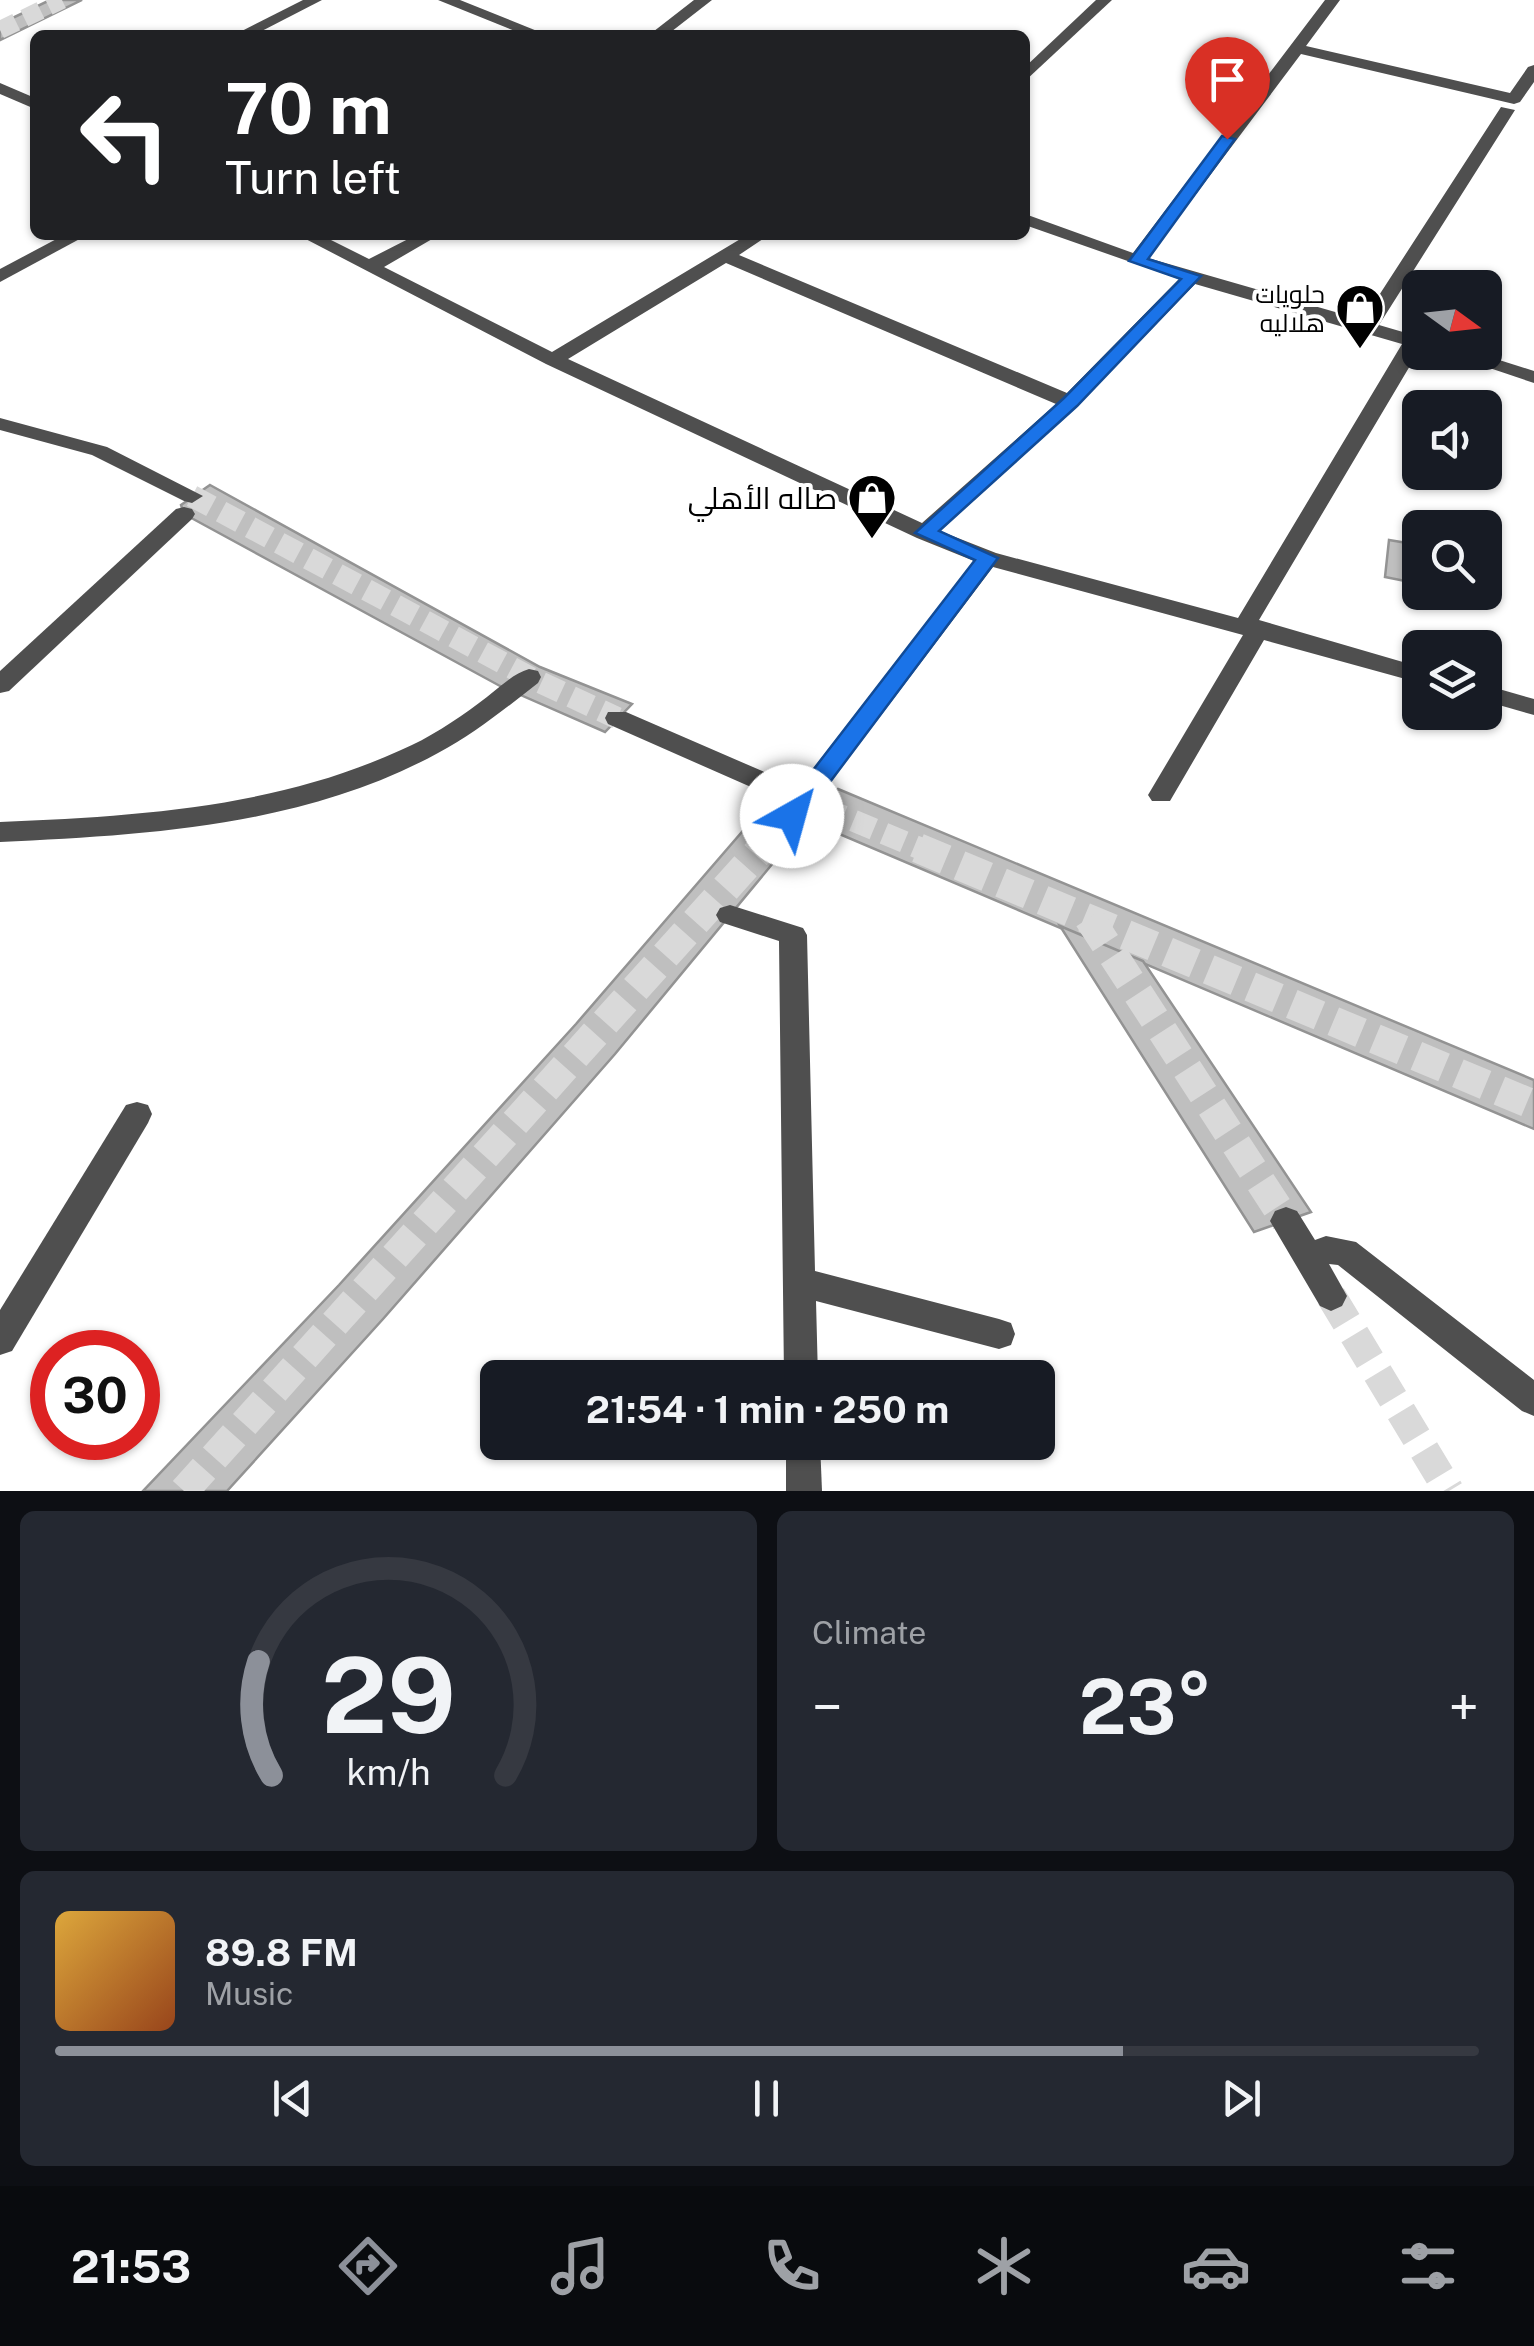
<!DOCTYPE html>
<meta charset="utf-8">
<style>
body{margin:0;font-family:"Public Sans",Cairo,sans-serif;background:#242831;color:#f1f3f6;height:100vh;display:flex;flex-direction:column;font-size:38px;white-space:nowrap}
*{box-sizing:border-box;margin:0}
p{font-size:32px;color:#9ea1a6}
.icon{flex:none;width:55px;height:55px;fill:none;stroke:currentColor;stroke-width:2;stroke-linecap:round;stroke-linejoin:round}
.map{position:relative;height:1491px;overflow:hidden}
.drawer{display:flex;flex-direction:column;gap:20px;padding:20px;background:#0d0f14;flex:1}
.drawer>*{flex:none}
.hud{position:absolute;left:30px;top:30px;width:1000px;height:210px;border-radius:15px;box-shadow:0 2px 8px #0004;background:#202124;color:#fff;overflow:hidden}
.needle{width:65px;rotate:105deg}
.tools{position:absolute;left:1402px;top:270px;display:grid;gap:20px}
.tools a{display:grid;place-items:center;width:100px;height:100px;border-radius:15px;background:#171b24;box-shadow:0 2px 8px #0004;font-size:50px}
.speed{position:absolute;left:30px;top:1330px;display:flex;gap:20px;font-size:50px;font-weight:700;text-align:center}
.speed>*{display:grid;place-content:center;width:130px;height:130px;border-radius:50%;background:#171b24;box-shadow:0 2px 8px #0004;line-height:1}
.speed .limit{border:15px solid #d22;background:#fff;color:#111}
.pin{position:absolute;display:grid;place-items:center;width:85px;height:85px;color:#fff;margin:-102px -42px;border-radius:50% 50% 50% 0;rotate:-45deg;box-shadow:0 0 10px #0007}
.pin .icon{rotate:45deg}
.me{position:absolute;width:110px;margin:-55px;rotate:38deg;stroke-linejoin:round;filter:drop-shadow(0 0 8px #0008)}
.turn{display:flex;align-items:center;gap:35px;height:210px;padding:0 30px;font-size:45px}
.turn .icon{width:130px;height:130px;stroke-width:2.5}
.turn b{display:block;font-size:70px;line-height:85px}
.big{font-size:75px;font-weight:700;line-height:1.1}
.drawer .tile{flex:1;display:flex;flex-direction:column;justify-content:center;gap:15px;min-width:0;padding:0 35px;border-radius:15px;background:#242831}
.drawer .dial{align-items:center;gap:0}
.dial svg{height:260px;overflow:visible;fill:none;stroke:#363941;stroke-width:7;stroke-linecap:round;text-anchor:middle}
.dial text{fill:#f1f3f6;stroke:none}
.song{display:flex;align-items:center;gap:30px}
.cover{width:120px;height:120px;border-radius:15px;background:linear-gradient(135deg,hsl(40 70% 55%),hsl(20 70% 35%))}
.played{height:10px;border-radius:5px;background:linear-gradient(90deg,#8c9099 75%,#363941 75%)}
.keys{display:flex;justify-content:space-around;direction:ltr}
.heat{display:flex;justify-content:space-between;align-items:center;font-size:55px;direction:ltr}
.drawer .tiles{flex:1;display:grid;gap:20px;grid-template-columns:1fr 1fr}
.tile:last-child{grid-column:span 2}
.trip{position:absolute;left:480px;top:1360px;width:575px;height:100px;border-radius:15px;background:#171b24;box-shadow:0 2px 8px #0004;font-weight:700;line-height:100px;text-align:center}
.menu{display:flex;height:160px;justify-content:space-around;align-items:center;background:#090b0e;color:#9ea1a6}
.menu .icon{width:70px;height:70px}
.menu .selected{color:#8c9099}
.menu b{font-size:45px;color:#f1f3f6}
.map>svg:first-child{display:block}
</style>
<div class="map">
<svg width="1534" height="1491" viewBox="0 0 1534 1491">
<rect width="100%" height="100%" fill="#fff"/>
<g fill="#bfbfbf" stroke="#939393" stroke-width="2.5">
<path d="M 50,0 L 82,0 L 0,40 L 0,24 Z"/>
<path d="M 210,485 L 540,667 L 632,704 L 605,732 L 500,686 L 184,514 L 181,505 Z"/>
<path d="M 1408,525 L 1420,528 L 1420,584 L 1385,577 L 1389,540 L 1419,545 L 1419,536 L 1408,534 Z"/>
<path d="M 838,789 L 1534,1080 L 1534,1129 L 811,822 Z"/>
<path d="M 766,804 L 807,822 L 615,1054 L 383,1319 L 227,1491 L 143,1491 L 339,1285 L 576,1024 Z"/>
<path d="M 1060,926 L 1143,961 L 1311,1212 L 1254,1232 Z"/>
</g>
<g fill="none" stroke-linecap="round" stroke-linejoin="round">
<path stroke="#d9d9d9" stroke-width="18" stroke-dasharray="18 9" stroke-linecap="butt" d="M 0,30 L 62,0"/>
<g stroke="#d9d9d9" stroke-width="22" stroke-dasharray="22 11" stroke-linecap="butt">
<path d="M 192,496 L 529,677 L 617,718"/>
<path d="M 823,808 L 924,850"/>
<path d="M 760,850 L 791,816"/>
</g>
<g stroke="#d9d9d9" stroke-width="30" stroke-dasharray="30 15" stroke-linecap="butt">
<path d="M 918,848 L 1534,1105"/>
<path d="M 1089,918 L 1286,1221"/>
<path d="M 1331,1296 L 1449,1491"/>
<path d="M 184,1491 L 762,848"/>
</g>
<g fill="#4f4f4f" fill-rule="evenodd">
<path d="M 303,0 L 322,0 L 254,35 L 234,35 Z"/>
<path d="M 438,0 L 460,0 L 547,35 L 525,35 Z"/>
<path d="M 694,0 L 712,0 L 667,35 L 649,35 Z"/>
<path d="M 1096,0 L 1112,0 L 1025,81 L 1025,67 Z"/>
<path d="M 1325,0 L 1340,0 L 1306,46 L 1510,93 L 1528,67 L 1534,65 L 1534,82 L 1520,102 L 1514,104 L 1301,54 L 1148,258 L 1363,320 L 1501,107 L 1515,110 L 1379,325 L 1420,337 L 1420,349 L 1259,620 L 1420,667 L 1420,683 L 1264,640 L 1170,801 L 1152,801 L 1148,795 L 1243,635 L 993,567 L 820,796 L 832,801 L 836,808 L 832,815 L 823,817 L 808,812 L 800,823 L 782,823 L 778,816 L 787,803 L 608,724 L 605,718 L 608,712 L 626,712 L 799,787 L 974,561 L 917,538 L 546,364 L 298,235 L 321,235 L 369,259 L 416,235 L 439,235 L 384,267 L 552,352 L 747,235 L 769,235 L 739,255 L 1067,393 L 1179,279 L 1025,225 L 1025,214 L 1133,253 ZM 726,263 L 1056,404 L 922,523 L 568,359 ZM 1195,284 L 1402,344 L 1238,618 L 996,553 L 940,531 L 1077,406 Z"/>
<path d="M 0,83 L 35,98 L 35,109 L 0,94 Z"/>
<path d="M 64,235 L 87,235 L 0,282 L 0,269 Z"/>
<path d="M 1442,352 L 1474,352 L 1534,371 L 1534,383 Z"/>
<path d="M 0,418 L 107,447 L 203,496 L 192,503 L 184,501 L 92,455 L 0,430 Z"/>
<path d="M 184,507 L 192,509 L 195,514 L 192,519 L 9,691 L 0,693 L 0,671 L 176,509 Z"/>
<path d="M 529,669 L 538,671 L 541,677 L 538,683 C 506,708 474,734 438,753 C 304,826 149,835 0,842 L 0,822 C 138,816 274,808 401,750 C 429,738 455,721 479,703 C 495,692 511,674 529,669 Z"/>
<path d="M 1485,685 L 1534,699 L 1534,715 L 1485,701 Z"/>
<path d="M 730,905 L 803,928 L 807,935 L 815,1271 L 999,1319 L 1011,1323 L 1015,1334 L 1011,1345 L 999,1349 L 816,1301 L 818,1378 L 784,1378 L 779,941 L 720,922 L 716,915 L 720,908 Z"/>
<path d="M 137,1102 L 148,1105 L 152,1114 L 148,1123 L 12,1351 L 0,1355 L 0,1310 L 126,1105 Z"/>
<path d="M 1286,1207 L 1297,1211 L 1315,1240 L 1326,1236 L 1356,1242 L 1534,1380 L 1534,1416 L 1522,1411 L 1338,1265 L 1329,1264 L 1347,1296 L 1342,1306 L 1331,1311 L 1320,1306 L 1270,1221 L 1275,1211 Z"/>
<path d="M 786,1442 L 820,1442 L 822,1491 L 786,1491 Z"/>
</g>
</g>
<path fill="#1a73e8" stroke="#114b97" stroke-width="2.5" d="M 1222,136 L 1235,139 L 1148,259 L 1201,276 L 1077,406 L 939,531 L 998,558 L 800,822 L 783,822 L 780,816 L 783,809 L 975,560 L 915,533 L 1064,398 L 1181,279 L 1129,261 Z"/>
<defs>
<g id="shop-pin" transform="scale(2.5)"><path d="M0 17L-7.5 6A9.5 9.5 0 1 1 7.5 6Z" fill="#000" stroke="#fff"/><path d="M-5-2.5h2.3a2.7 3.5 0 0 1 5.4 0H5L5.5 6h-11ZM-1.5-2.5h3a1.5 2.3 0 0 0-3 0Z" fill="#fff"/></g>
</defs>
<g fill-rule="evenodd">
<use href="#shop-pin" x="1360" y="308"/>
<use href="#shop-pin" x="872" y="498"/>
</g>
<g text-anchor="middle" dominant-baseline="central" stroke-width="8" stroke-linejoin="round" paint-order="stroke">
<g font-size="25" fill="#000" stroke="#fff" text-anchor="end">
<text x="1325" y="294">حلويات<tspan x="1325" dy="29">هلاليه</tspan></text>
</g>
<g font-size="30" fill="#000" stroke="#fff" text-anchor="end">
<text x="837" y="498">صاله الأهلي</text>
</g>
</g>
</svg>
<div class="tools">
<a><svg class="needle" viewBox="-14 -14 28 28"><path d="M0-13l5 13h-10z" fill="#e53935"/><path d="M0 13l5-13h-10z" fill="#9ea1a6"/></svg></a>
<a><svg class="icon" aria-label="sound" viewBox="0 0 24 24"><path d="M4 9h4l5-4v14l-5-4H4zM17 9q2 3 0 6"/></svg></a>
<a><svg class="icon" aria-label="search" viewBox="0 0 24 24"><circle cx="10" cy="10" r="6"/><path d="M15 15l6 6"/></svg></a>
<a><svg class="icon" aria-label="layers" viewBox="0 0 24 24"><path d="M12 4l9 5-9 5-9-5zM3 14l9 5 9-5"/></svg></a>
</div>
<div class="speed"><div class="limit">30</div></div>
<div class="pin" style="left:1227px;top:139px;background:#d93025"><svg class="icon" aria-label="arrive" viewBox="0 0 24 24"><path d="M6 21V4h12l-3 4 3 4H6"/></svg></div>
<svg class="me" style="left:792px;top:816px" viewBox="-20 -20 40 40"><circle r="19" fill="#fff"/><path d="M0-13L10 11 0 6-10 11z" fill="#1a73e8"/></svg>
<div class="trip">21:54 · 1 min · 250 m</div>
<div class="hud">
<div class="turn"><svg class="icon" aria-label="left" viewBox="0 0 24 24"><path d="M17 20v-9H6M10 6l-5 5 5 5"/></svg><div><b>70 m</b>Turn left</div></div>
</div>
</div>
<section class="drawer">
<div class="tiles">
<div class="tile dial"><svg viewBox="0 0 100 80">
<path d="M14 69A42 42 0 1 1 86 69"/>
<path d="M14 69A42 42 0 0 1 10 34" stroke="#8c9099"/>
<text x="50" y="56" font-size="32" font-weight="700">29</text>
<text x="50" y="72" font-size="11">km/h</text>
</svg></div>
<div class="tile"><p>Climate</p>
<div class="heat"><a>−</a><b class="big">23°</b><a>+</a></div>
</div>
<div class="tile">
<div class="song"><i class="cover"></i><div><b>89.8 FM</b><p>Music</p></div></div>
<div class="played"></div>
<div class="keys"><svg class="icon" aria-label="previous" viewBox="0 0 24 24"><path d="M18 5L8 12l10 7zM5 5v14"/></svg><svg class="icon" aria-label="pause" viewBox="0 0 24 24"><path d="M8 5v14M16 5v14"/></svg><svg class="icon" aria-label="next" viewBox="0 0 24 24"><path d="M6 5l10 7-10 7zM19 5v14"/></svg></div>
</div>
</div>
</section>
<nav class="menu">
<b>21:53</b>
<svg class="icon selected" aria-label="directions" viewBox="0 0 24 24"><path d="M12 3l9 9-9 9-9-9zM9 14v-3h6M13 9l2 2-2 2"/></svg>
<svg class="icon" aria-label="music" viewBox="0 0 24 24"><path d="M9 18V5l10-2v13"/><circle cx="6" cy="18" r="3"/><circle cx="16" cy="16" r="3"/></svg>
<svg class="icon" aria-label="phone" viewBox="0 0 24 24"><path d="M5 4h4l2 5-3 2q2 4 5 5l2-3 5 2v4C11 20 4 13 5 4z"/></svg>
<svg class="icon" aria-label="climate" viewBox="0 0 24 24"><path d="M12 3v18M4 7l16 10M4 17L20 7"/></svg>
<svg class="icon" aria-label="car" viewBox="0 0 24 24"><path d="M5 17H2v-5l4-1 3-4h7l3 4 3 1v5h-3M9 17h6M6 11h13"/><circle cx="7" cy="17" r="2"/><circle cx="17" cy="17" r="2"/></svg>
<svg class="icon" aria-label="filters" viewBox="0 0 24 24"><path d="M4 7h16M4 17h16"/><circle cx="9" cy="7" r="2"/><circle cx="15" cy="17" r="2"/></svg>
</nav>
